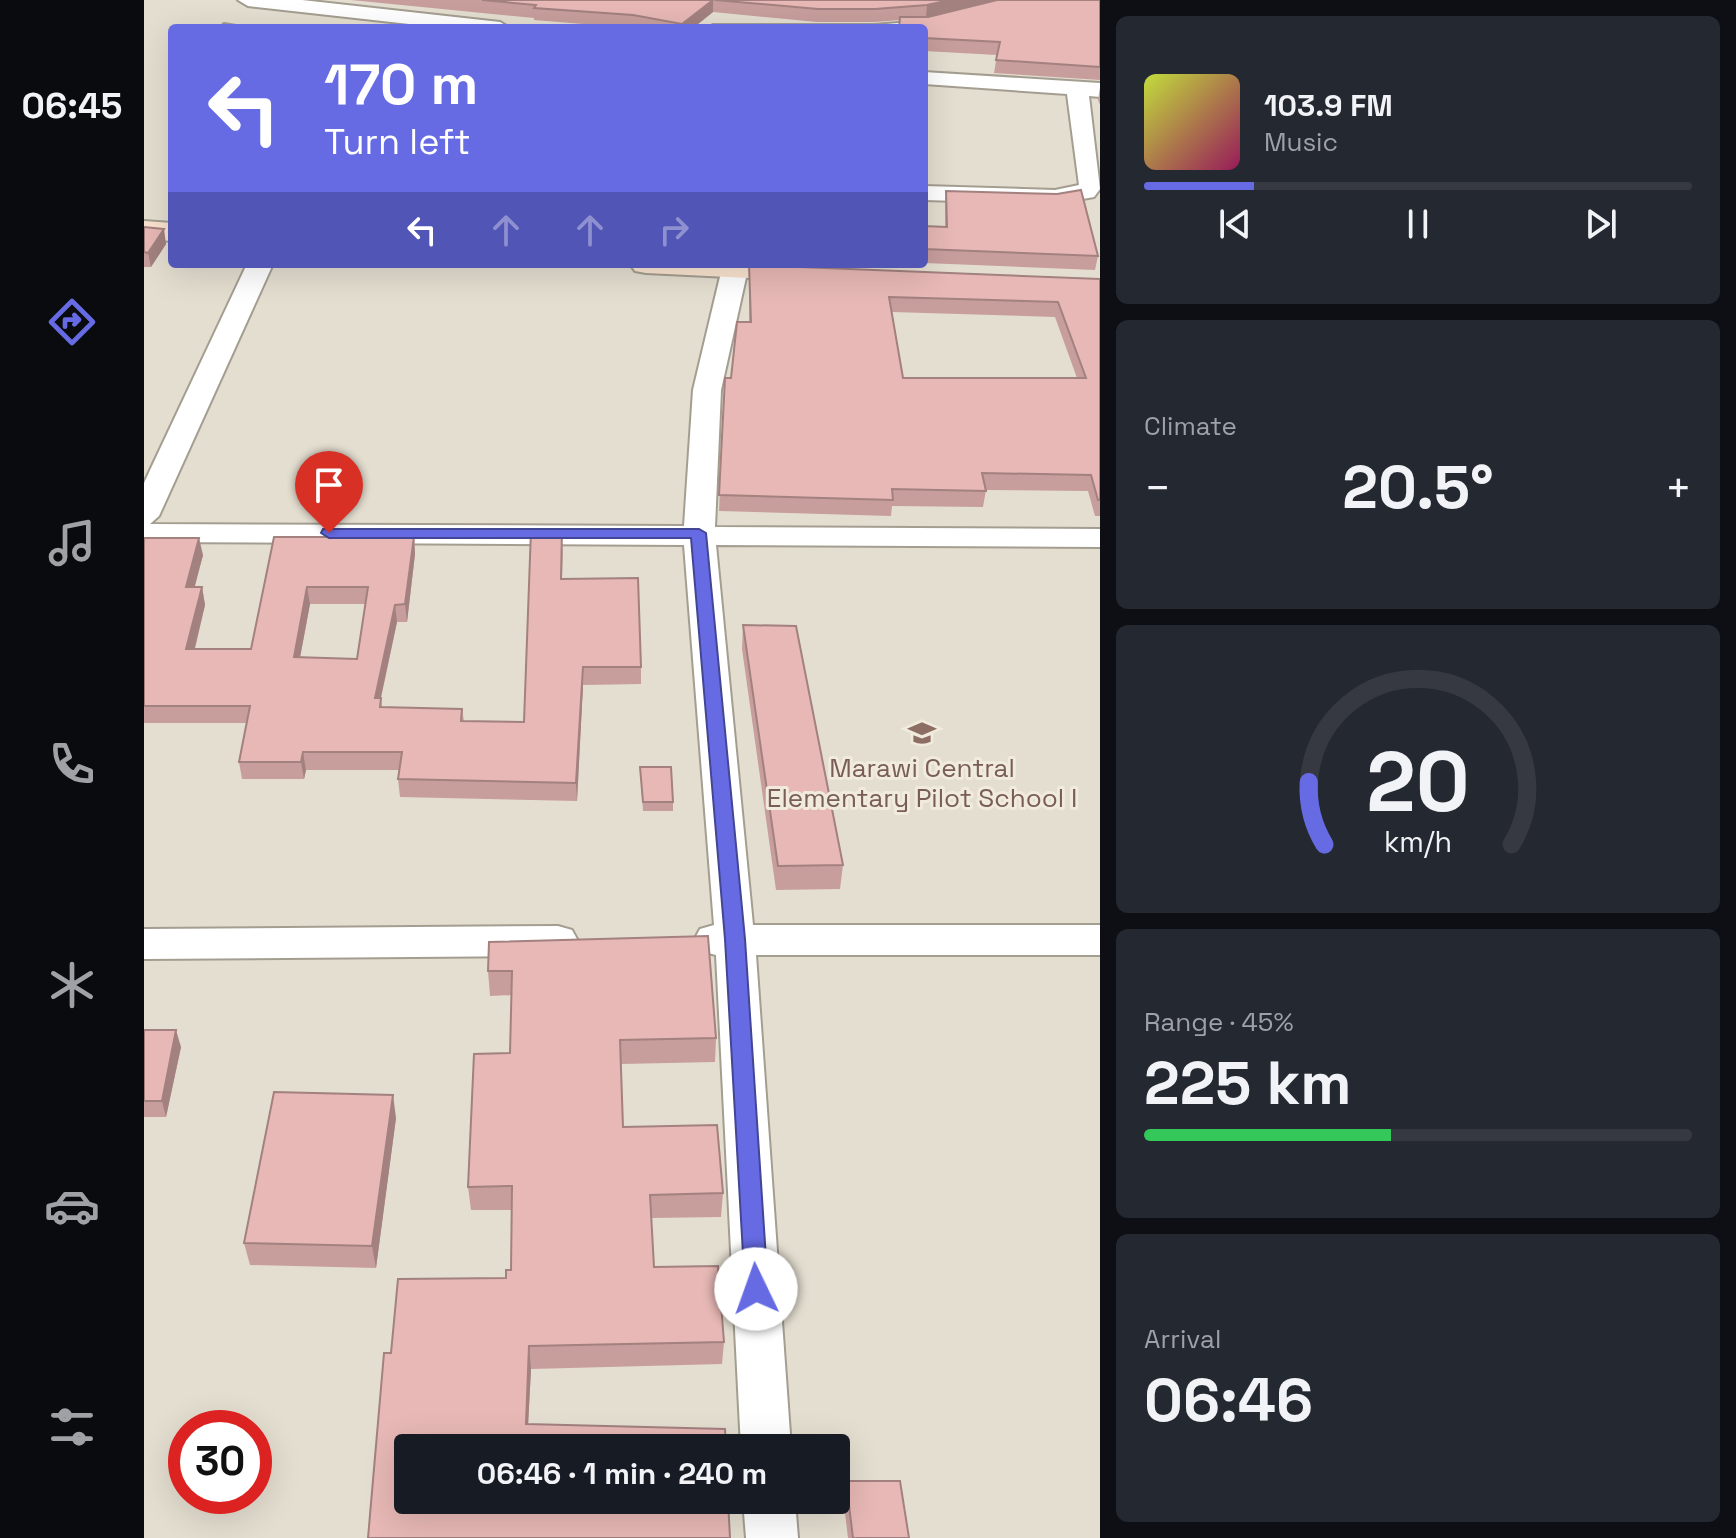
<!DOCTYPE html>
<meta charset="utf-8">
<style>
body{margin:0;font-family:"Space Grotesk",sans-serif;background:#242831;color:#f1f3f6;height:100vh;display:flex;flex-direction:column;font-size:30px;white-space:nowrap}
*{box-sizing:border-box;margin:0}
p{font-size:26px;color:#9ea1a6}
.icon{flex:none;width:44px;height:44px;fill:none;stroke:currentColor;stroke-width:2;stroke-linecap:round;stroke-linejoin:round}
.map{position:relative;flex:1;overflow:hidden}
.side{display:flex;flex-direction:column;gap:16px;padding:16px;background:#0d0f14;width:636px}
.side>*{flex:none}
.banner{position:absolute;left:24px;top:24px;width:760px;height:244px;border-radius:8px;box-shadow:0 8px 32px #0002;background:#666be4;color:#fff;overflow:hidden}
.speed{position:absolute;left:24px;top:1410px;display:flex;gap:16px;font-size:40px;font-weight:700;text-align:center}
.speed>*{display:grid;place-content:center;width:104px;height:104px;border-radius:50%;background:#171b24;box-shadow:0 8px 32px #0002;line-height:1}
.speed .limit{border:12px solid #d22;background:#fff;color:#111}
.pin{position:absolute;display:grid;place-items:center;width:68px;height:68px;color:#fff;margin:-82px -34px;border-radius:50% 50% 50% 0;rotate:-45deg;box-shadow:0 0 8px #0007}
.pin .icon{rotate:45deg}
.me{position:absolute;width:88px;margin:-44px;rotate:357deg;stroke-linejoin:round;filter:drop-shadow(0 0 6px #0008)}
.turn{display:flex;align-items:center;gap:28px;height:168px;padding:0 24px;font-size:36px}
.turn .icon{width:104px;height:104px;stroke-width:2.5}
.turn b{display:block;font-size:56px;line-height:68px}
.lanes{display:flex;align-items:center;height:76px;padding:0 24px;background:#0003;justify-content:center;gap:40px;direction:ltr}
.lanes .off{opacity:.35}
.big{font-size:60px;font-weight:700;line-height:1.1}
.side .tile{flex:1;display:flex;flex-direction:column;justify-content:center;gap:12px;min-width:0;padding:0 28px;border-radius:12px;background:#242831}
.side .dial{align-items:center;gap:0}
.dial svg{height:208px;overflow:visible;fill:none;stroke:#363941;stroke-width:7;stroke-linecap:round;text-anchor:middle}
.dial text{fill:#f1f3f6;stroke:none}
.song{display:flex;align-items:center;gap:24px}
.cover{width:96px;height:96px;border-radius:12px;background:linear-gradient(135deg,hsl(70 70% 55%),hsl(330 70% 35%))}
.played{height:8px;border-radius:4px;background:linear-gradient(90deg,#666be4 20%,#363941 20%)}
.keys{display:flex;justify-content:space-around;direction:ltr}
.heat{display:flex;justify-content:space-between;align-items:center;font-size:44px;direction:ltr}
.charge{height:12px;border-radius:6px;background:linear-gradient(90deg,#34c759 45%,#363941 0)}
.trip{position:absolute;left:250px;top:1434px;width:456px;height:80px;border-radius:8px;background:#171b24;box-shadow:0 8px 32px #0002;font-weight:700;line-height:80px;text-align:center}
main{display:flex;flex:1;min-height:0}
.tab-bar{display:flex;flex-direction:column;width:144px;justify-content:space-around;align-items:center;background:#090b0e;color:#9ea1a6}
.tab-bar .icon{width:56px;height:56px}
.tab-bar .selected{color:#666be4}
.tab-bar b{font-size:36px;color:#f1f3f6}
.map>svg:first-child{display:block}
</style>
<main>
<nav class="tab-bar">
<b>06:45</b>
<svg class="icon selected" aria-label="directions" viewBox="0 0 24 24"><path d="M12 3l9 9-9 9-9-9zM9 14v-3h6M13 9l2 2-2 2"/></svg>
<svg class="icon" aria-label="music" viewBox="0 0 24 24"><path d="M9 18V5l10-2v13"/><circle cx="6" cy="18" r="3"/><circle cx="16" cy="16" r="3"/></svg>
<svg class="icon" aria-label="phone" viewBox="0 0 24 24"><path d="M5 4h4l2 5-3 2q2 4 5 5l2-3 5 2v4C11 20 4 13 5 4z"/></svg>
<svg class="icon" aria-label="climate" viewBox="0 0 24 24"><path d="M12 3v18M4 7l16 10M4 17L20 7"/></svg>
<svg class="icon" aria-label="car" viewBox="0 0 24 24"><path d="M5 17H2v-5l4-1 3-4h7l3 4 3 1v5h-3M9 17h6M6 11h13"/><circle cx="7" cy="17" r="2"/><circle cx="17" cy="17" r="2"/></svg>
<svg class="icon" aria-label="filters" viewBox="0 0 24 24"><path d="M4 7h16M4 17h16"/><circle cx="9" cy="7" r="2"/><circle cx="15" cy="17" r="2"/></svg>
</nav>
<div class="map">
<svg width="956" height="1538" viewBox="0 0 956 1538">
<rect width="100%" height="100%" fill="#e4ded0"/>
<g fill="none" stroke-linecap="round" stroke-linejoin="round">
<g stroke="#a49e91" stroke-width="4">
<g id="lane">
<path d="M 779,21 L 784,24 L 783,26 L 768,28 L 564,28 L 569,25 L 730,25 Z"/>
<path d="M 80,24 L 104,28 L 76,28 Z"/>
</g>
</g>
<g stroke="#a49e91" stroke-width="4">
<g id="street">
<path d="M 94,0 L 158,0 L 356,22 L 366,28 L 301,28 L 104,6 Z"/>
<path d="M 780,72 L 956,83 L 956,97 L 945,96 L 956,189 L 950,197 L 911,204 L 780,200 L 780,186 L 911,190 L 935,185 L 923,94 L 780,84 Z"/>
<path d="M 103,264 L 129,264 L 15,516 L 6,524 L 540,526 L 549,390 L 579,264 L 605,264 L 577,390 L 571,527 L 956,529 L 956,547 L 572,545 L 609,925 L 956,925 L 956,955 L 612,955 L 647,1448 L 597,1448 L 572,955 L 556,951 L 550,940 L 556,929 L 570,925 L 540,545 L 0,542 L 0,483 Z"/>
<path d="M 414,926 L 428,930 L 434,941 L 428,952 L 414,956 L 0,959 L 0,929 Z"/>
<path d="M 599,1500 L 651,1500 L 654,1538 L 602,1538 Z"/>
</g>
</g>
<g stroke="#a49e91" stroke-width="4">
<g id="secondary">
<path d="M 0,221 L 28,223 L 28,241 L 0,239 Z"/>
<path d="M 486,264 L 669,264 L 679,272 L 674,279 L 663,281 L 502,273 L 491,271 Z"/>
</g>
</g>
<use href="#lane" fill="#fff" fill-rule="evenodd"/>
<use href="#street" fill="#fff" fill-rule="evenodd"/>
<use href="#secondary" fill="#f9e3cf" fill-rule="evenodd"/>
</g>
<g fill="#c79e9c" fill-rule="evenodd">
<path d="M 207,0 L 956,0 L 956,80 L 850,73 L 853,55 L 780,51 L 780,28 L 756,20 L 730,22 L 673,22 L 569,12 L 549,28 L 488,28 L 390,20 L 390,18 Z"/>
<path d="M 956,87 L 956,105 L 954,100 Z"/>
<path d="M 802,191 L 954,256 L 951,270 L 780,263 L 780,226 L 801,227 L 801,204 Z"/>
<path d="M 0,227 L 22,244 L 7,267 L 0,267 Z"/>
<path d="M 605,265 L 956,279 L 956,516 L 951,516 L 944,491 L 842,490 L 839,507 L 748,506 L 747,516 L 575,511 L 581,378 L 587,378 L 605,322 ZM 748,312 L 911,317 L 933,378 L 759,378 Z"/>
<path d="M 130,537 L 270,537 L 271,554 L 263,622 L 253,622 L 237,698 L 238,707 L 318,709 L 320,721 L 380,722 L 419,547 L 418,579 L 497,667 L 497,684 L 439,685 L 433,801 L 256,797 L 254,779 L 255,770 L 162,770 L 160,779 L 98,779 L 95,762 L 103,723 L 0,723 L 0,538 L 59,555 L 50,587 L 58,587 L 61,605 L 51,649 L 107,649 ZM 166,604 L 221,604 L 213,659 L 156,657 Z"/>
<path d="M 599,625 L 699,865 L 696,889 L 632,890 L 598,649 Z"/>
<path d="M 496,767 L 529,802 L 529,811 L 499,811 Z"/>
<path d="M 345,942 L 572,1038 L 571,1062 L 477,1064 L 479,1127 L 579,1193 L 577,1217 L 507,1218 L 510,1267 L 580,1342 L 578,1364 L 387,1369 L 384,1424 L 586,1538 L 247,1353 L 362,1278 L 367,1270 L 368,1210 L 327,1210 L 324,1187 L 366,1053 L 367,995 L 346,996 L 344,971 Z"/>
<path d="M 0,1030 L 37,1047 L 22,1117 L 0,1117 Z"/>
<path d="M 252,1118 L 232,1268 L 106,1265 L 100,1243 Z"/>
<path d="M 702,1481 L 765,1538 L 704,1538 L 699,1496 Z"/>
</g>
<g fill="#a2817f">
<path d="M 569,0 L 569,12 L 549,28 L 538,28 L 538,24 Z"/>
<path d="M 806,0 L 858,0 L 782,18 L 783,5 Z"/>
<path d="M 20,229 L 22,244 L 7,267 L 4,253 Z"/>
<path d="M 270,537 L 271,554 L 263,622 L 261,604 Z"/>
<path d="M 55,538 L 59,555 L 46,605 L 42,587 Z"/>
<path d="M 58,587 L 61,605 L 46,667 L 42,649 Z"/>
<path d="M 163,587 L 166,604 L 153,674 L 150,657 Z"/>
<path d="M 251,605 L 253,622 L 233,715 L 231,698 Z"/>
<path d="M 439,667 L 439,685 L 433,801 L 432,783 Z"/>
<path d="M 159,752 L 162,770 L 160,779 L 157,762 Z"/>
<path d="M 32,1030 L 37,1047 L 22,1117 L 18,1101 Z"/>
<path d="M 249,1095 L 252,1118 L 232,1268 L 228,1246 Z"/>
<path d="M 385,1346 L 387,1369 L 383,1446 L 382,1424 Z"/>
</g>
<g fill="#e7b8b5" stroke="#a2817f" stroke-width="2" fill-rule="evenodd">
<path d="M 338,0 L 569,0 L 538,24 L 489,15 L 390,8 L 392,5 Z"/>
<path d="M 571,0 L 806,0 L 783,5 L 731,9 L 674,9 Z"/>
<path d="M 853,0 L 956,0 L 956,67 L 852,60 L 856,42 L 780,38 L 780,28 L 755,28 L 756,17 L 784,17 Z"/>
<path d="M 937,190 L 954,256 L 780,249 L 780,226 L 803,227 L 802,191 L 913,194 Z"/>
<path d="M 0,227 L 20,229 L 4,253 L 0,252 Z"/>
<path d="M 605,265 L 956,279 L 956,500 L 954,500 L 947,475 L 838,473 L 842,491 L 748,489 L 749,500 L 575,495 L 581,378 L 587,378 L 593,322 L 607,322 ZM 745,297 L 914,302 L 942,378 L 759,378 Z"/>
<path d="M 387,530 L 418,530 L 417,579 L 494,578 L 497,667 L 439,667 L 432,783 L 254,779 L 258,752 L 159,752 L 157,762 L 95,762 L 106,706 L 0,706 L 0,538 L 55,538 L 42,587 L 58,587 L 42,649 L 107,649 L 130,537 L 270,537 L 261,604 L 251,605 L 231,698 L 237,698 L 236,707 L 318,709 L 317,721 L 380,722 ZM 163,587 L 224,587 L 213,659 L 150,657 Z"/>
<path d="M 599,625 L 652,626 L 699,865 L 634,866 Z"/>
<path d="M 496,767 L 527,767 L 529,802 L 499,802 Z"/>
<path d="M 564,936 L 572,1038 L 476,1040 L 479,1127 L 573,1125 L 579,1193 L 506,1195 L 510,1267 L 574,1266 L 580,1342 L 385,1346 L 382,1424 L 581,1429 L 582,1448 L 264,1448 L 264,1500 L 584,1500 L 586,1538 L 224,1538 L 240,1353 L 247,1353 L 254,1279 L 362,1278 L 362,1270 L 367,1270 L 368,1186 L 324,1187 L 330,1054 L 366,1053 L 368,971 L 344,971 L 345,942 Z"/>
<path d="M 0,1030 L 32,1030 L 18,1101 L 0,1101 Z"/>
<path d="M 130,1092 L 249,1095 L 228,1246 L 100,1243 Z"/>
<path d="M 702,1481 L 756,1481 L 765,1538 L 709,1538 Z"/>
</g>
<path fill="#666be4" stroke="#424694" stroke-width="2" d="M 179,529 L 555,529 L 562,533 L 601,939 L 624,1289 L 621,1297 L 612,1300 L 604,1297 L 601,1289 L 581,939 L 547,538 L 185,538 L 177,533 Z"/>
<defs>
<g id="school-bare" transform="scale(2.16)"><path d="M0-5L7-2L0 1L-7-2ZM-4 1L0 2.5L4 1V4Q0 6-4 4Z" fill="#8d6e63" stroke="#f1ebdd" stroke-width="2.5" paint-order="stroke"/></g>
</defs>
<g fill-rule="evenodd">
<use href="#school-bare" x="778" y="733"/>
</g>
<g text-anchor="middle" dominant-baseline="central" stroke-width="6" stroke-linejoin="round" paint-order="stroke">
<g font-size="26" fill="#785e54" stroke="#f1ebdd">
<text x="778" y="768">Marawi Central<tspan x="778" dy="30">Elementary Pilot School I</tspan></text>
</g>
</g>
</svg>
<div class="speed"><div class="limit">30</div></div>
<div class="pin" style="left:185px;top:533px;background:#d93025"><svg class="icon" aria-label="arrive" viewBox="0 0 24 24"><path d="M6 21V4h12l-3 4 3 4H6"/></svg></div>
<svg class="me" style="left:612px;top:1289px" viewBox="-20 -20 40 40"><circle r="19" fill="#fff"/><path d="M0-13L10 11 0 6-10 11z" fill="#666be4"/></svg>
<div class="trip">06:46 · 1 min · 240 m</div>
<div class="banner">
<div class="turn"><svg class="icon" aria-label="left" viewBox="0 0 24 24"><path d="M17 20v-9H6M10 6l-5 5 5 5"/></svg><div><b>170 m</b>Turn left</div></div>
<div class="lanes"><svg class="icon" aria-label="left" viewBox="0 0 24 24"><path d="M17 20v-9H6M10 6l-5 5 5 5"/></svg><svg class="icon off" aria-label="ahead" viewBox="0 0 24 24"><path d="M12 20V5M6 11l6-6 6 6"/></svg><svg class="icon off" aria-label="ahead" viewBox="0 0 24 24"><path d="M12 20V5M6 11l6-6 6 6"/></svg><svg class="icon off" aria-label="right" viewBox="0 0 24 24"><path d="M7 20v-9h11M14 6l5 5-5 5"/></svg></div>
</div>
</div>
<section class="side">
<div class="tile">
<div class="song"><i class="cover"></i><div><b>103.9 FM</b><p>Music</p></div></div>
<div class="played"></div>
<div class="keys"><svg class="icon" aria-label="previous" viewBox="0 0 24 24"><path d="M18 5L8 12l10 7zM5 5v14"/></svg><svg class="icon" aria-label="pause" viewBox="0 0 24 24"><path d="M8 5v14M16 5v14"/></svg><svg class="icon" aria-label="next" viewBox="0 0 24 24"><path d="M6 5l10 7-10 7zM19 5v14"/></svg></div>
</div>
<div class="tile"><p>Climate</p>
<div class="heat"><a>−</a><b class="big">20.5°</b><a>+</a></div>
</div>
<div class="tile dial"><svg viewBox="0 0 100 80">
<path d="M14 69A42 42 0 1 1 86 69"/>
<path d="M14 69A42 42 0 0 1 8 45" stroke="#666be4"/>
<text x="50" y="56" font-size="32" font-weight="700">20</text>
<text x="50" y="72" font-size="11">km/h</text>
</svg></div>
<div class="tile"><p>Range · 45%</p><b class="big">225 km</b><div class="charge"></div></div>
<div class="tile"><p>Arrival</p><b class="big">06:46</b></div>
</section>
</main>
